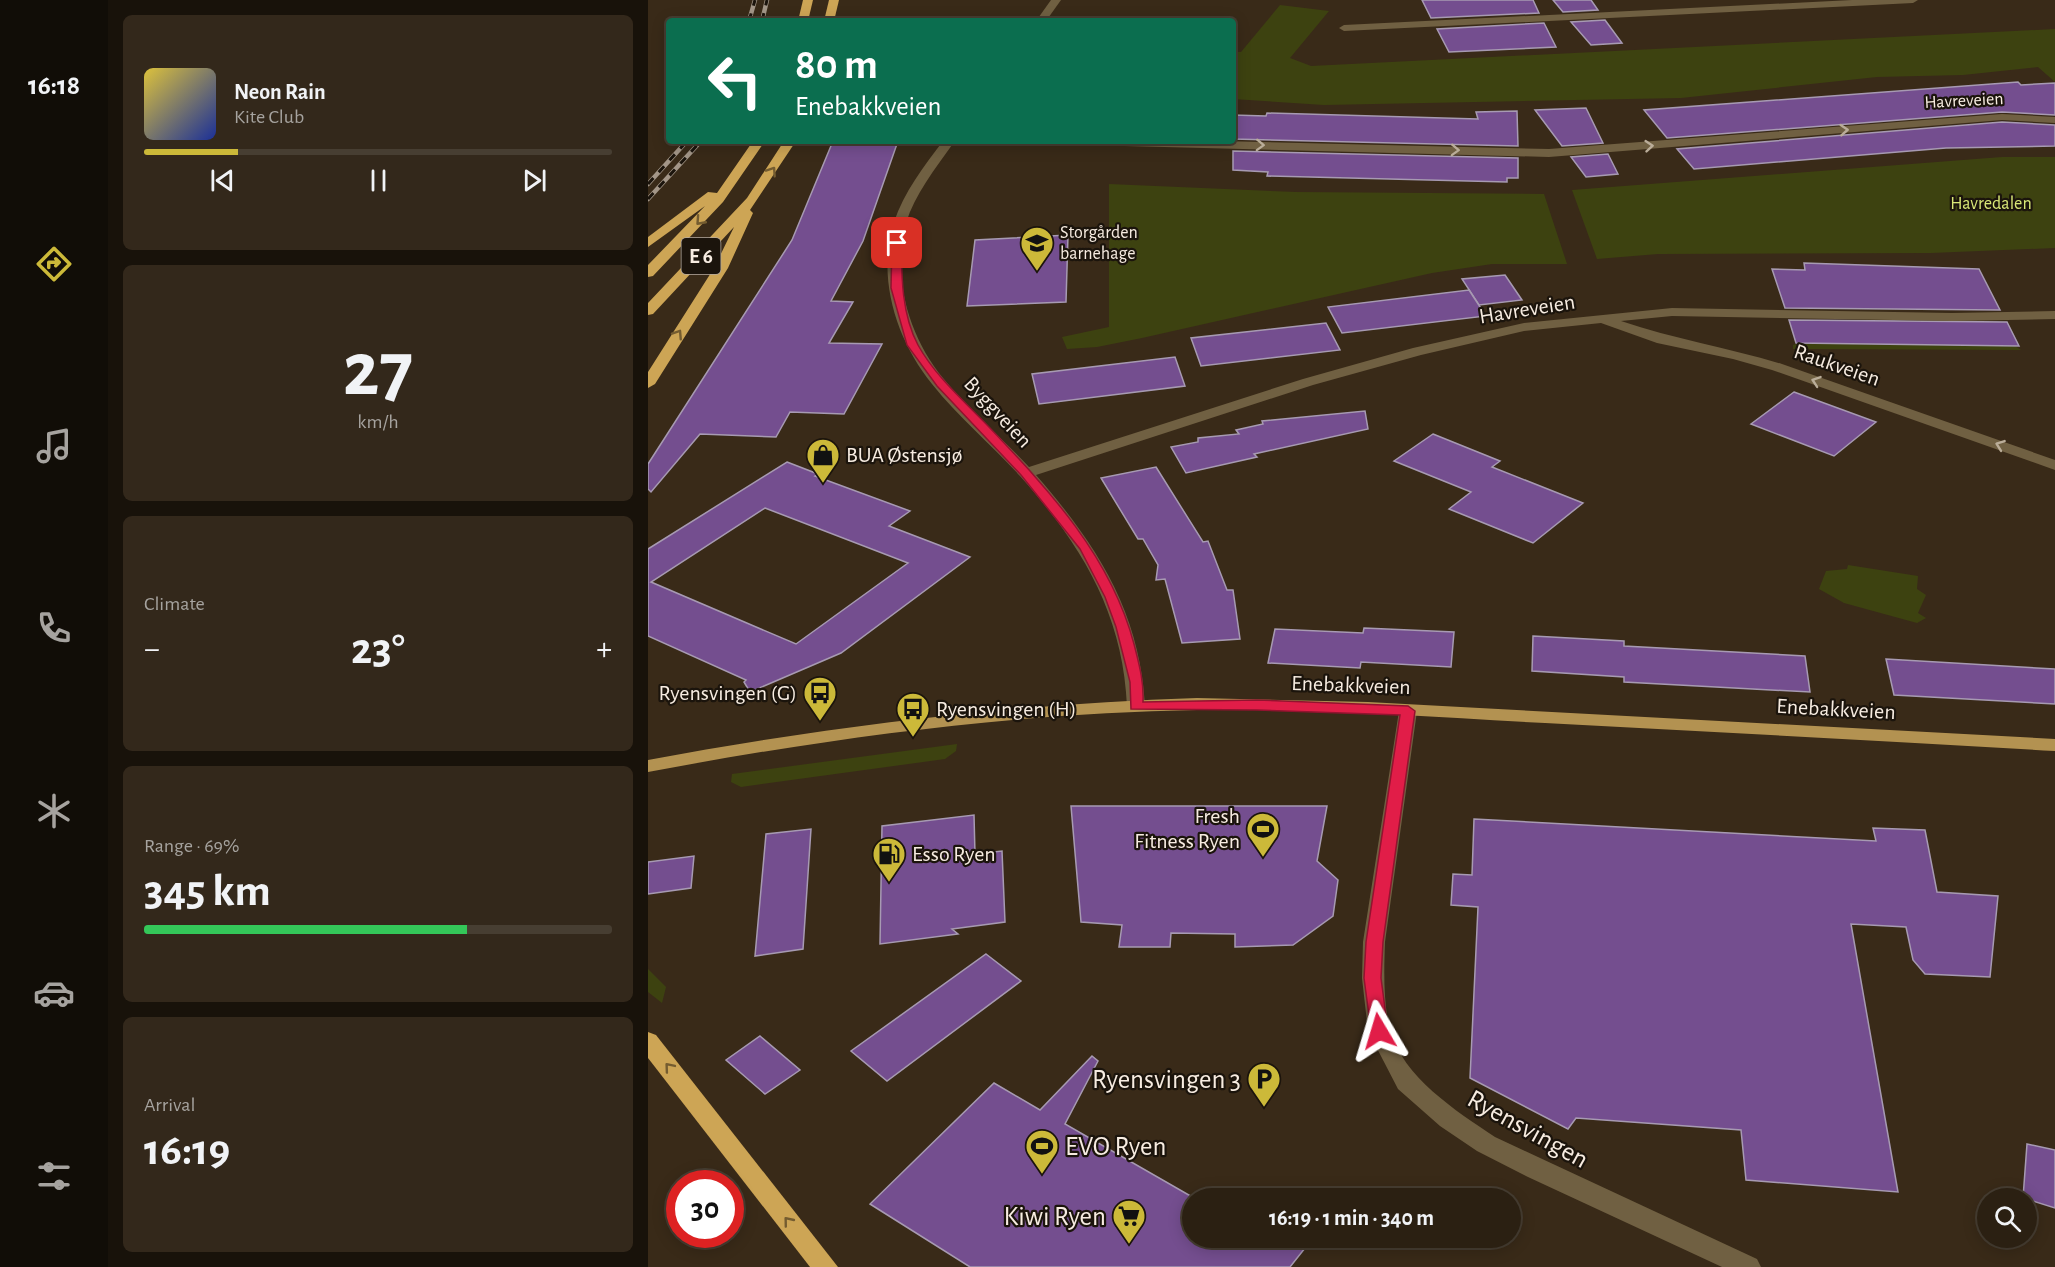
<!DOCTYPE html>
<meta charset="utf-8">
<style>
body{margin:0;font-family:"Alegreya Sans",sans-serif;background:#33281b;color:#f1f3f6;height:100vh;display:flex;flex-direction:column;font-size:22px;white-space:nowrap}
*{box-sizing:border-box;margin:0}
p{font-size:20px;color:#a6a39f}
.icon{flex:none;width:33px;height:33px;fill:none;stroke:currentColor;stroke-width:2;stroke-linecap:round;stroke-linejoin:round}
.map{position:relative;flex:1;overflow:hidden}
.details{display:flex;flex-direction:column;gap:15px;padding:15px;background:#18120a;width:540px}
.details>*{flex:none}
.top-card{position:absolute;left:18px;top:18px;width:570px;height:126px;border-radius:6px;box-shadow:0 3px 15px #0003,0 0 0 2px #473e32;background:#0b6e4f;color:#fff;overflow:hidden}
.fabs{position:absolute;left:1329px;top:1188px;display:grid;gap:12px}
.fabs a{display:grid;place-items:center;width:60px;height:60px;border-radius:50%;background:#2b2012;box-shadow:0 3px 15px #0003,0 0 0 2px #473e32;font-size:30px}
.speed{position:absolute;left:18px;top:1170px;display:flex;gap:12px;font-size:30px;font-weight:700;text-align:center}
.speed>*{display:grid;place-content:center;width:78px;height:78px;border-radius:50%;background:#2b2012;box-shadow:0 3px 15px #0003,0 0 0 2px #473e32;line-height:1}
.speed .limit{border:9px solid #d22;background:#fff;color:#111}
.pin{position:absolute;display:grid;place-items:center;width:51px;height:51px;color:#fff;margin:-26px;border-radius:12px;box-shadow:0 3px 9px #0006}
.me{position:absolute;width:66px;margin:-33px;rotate:353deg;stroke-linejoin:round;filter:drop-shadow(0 0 4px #0008)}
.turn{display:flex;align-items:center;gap:21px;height:126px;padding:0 30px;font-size:27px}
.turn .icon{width:78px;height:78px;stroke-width:2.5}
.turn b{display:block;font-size:42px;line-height:51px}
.big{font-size:45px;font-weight:700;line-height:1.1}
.details .widget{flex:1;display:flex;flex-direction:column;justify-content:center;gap:9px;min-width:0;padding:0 21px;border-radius:9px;background:#33281b}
.details .dial{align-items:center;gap:0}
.dial b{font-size:78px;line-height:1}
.song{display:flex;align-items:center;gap:18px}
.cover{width:72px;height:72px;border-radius:9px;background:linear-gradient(135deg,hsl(50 70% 55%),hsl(230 70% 35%))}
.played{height:6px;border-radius:3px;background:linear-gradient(90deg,#ccb939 20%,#473e32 20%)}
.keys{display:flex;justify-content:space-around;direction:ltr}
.heat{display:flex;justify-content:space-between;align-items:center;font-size:33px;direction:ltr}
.charge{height:9px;border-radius:4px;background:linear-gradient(90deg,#34c759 69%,#473e32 0)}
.trip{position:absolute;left:534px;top:1188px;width:339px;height:60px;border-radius:30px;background:#2b2012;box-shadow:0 3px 15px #0003,0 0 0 2px #473e32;font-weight:700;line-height:60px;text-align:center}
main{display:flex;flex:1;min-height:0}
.menu{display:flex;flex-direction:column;width:108px;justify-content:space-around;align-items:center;background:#110d07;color:#a6a39f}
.menu .icon{width:42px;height:42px}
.menu .current{color:#ccb939}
.menu b{font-size:27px;color:#f1f3f6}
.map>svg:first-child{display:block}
</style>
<main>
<nav class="menu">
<b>16:18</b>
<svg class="icon current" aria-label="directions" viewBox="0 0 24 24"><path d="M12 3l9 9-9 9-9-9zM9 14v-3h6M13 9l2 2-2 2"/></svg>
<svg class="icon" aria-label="music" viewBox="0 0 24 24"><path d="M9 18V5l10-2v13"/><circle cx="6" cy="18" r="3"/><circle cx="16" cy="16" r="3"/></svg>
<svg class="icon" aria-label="phone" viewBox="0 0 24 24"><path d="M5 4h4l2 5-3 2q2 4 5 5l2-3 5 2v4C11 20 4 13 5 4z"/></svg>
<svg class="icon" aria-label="climate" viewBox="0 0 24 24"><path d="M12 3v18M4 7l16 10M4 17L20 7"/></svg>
<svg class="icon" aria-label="car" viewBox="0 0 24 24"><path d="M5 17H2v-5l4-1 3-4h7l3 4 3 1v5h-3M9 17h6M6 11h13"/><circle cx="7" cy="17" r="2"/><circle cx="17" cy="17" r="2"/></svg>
<svg class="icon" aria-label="filters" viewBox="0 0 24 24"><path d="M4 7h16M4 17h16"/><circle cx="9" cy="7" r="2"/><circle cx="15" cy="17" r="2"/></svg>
</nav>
<section class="details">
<div class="widget">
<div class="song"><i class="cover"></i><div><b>Neon Rain</b><p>Kite Club</p></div></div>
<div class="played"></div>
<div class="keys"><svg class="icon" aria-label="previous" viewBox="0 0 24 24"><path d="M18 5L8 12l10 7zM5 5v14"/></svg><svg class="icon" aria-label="pause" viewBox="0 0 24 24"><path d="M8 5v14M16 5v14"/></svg><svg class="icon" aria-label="next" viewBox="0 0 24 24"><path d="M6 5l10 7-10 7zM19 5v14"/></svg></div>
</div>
<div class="widget dial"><b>27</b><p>km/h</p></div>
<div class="widget"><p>Climate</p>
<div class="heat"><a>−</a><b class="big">23°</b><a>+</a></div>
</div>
<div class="widget"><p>Range · 69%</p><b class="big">345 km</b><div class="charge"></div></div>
<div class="widget"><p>Arrival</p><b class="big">16:19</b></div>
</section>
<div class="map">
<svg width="1407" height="1267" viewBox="0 0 1407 1267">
<rect width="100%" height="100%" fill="#392a18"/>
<g fill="#3d4210">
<path d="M 632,5 L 681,11 L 642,58 L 663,66 L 1407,29 L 1407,82 L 1390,67 L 1315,75 L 1229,77 L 1033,98 L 676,105 L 585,99 L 585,52 L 593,52 Z"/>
<path d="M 1354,157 L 1407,157 L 1407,248 L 1283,253 L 1010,254 L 949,259 L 924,190 Z"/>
<path d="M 461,184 L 648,192 L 896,194 L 919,264 L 844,264 L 784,273 L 494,338 L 449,347 L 419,349 L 414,337 L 461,327 Z"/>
<path d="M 1151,343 L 1367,346 L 1373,350 L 1145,349 L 1145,345 Z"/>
<path d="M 1200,565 L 1270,576 L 1269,589 L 1278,595 L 1270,613 L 1278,618 L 1269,623 L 1196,603 L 1171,589 L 1178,571 L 1199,569 Z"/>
<path d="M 309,744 L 308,751 L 297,759 L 93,787 L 83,782 L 84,774 Z"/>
<path d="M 0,969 L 18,987 L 14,1003 L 0,992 Z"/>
</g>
<g fill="#744e8f" stroke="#a79ab2" stroke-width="1.5" fill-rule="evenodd">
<path d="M 774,0 L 885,0 L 891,13 L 783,18 Z"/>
<path d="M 905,0 L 943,0 L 950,10 L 915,12 Z"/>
<path d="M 957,20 L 974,43 L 943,45 L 923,22 Z"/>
<path d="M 896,23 L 908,47 L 801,52 L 789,29 Z"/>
<path d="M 1370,82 L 1373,85 L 1407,83 L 1407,115 L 1354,112 L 1019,138 L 996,110 Z"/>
<path d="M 938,108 L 955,143 L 914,146 L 887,110 Z"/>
<path d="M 869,111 L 870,146 L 585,139 L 585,115 L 618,116 L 619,113 L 830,119 L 828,112 Z"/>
<path d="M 1354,122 L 1407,125 L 1407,146 L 1298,148 L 1046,169 L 1029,149 Z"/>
<path d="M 185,141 L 250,141 L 215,241 L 183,301 L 205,302 L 181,343 L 234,344 L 196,414 L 142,412 L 128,437 L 52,434 L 3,492 L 0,489 L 0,464 L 144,240 Z"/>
<path d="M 585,151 L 870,158 L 870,178 L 859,178 L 859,182 L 619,176 L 620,172 L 585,170 Z"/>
<path d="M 960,154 L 970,174 L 938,177 L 923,157 Z"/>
<path d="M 420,235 L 418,302 L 319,306 L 327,240 Z"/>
<path d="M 1156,263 L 1331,269 L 1352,310 L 1137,308 L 1124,269 L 1157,270 Z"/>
<path d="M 857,275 L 874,300 L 831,305 L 814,279 Z"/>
<path d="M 821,290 L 838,316 L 694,333 L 680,307 Z"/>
<path d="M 1141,320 L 1359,322 L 1371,346 L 1148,343 Z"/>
<path d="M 678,323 L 692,350 L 553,366 L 543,338 Z"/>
<path d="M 527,357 L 537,386 L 391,404 L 384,374 Z"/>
<path d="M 1146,392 L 1228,422 L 1186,456 L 1103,424 Z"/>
<path d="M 717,411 L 720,429 L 606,454 L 609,457 L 538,473 L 523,447 L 550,442 L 550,438 L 591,434 L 588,430 L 615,424 L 614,421 Z"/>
<path d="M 785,434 L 852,461 L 844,467 L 935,503 L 885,543 L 801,509 L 823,492 L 746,461 Z"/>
<path d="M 139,462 L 170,474 L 167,476 L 262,511 L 241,526 L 322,557 L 193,653 L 102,692 L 96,682 L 98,680 L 0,636 L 0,549 ZM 117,508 L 260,563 L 148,644 L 3,582 Z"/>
<path d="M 508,467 L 555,542 L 560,541 L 579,590 L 585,590 L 592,639 L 534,643 L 517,579 L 508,580 L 510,565 L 495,539 L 490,539 L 453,478 Z"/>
<path d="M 716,628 L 806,632 L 803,667 L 713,662 L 712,668 L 620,663 L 627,629 L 715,633 Z"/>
<path d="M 885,636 L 976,641 L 976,646 L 1157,656 L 1162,692 L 976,682 L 976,677 L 884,671 Z"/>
<path d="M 1238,659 L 1407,669 L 1407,704 L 1246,695 Z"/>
<path d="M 423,806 L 679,806 L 669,861 L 690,880 L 685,916 L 645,945 L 587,947 L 587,934 L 523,933 L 522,947 L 471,947 L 474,925 L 433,922 Z"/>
<path d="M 326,815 L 327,854 L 354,851 L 357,922 L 304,929 L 310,934 L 232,944 L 234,826 Z"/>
<path d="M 826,819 L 1228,841 L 1225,828 L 1277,830 L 1289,892 L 1350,896 L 1342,977 L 1277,974 L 1265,960 L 1258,927 L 1203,924 L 1250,1192 L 1098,1180 L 1093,1130 L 928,1118 L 920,1129 L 822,1078 L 830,907 L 803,905 L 805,874 L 824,875 Z"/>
<path d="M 163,829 L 155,949 L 107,956 L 118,834 Z"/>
<path d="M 46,856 L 43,888 L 0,894 L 0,862 Z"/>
<path d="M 338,954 L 373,981 L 239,1081 L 203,1051 Z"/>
<path d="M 112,1036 L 152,1070 L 117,1094 L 78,1060 Z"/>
<path d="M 444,1056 L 450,1061 L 417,1124 L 546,1198 L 544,1238 L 665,1238 L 642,1267 L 322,1267 L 222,1204 L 346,1083 L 392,1110 Z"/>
<path d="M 1379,1144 L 1407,1150 L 1407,1208 L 1375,1198 Z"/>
</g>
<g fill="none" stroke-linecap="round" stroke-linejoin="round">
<g fill="#706042" fill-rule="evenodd">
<path d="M 403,0 L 413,0 L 398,21 L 388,21 Z"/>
<path d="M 1204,0 L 1270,0 L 1265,3 L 696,31 L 691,28 L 696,25 Z"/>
<path d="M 1354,114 L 1407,117 L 1407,123 L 1354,120 L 901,157 L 437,145 L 431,141 L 574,141 L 901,149 Z"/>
<path d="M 295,141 L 423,141 L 417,145 L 304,145 C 287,169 267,194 258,223 C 243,276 261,337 295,378 C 321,410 353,437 381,467 L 655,379 L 765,348 L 876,323 L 1024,308 L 1304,313 L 1407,311 L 1407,319 L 1304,321 L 1024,316 L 973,321 C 1026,339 1081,348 1134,364 L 1407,460 L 1407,470 L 1124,370 L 1085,359 L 1009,343 L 953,323 L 876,331 L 773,355 L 665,385 L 388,475 C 449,545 492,612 497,706 L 495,710 L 481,710 L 479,706 C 475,613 433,544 372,476 C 344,445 311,418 284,384 C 249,341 228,278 246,222 C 256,192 276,166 295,141 Z"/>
<path d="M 760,705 L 767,707 L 769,711 L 737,942 C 736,970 735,1002 742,1030 C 755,1077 808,1111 847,1137 L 1109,1259 L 1113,1267 L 1074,1267 L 880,1177 L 829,1151 L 792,1126 L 750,1089 L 720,1031 L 714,978 L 715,942 L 751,711 L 753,707 Z"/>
</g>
<path fill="#b39251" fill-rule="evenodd" d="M 549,698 L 720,702 L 1407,739 L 1407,751 C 1237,741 1067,732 897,723 C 781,717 665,708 549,710 C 364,713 181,738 0,772 L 0,760 C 182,726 364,704 549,698 Z"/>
<g fill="#cda555" fill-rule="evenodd">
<path d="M 155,0 L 165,0 L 160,21 L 150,21 Z"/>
<path d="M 181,0 L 191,0 L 186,21 L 176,21 Z"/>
<path d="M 105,141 L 117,141 L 75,202 L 5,276 L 0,277 L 0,265 L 57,206 L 0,247 L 0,237 L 60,192 L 69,193 Z"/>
<path d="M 136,141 L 148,141 L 102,210 L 105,213 L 80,268 L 7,384 L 0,388 L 0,372 L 66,268 L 86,227 L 5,314 L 0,315 L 0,303 L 99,198 Z"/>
<path d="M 0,1032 L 8,1035 L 190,1267 L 162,1267 L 0,1058 Z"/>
</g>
<g stroke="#a39688" stroke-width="4.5">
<g id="rail">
<path d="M 101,21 L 107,0"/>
<path d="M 114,21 L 119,0"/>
<path d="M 0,184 L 39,141"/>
<path d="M 0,199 L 53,141"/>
</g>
</g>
<use href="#rail" stroke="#1b140c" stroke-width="3" stroke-dasharray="8" stroke-linecap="butt"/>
</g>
<defs><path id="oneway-chevron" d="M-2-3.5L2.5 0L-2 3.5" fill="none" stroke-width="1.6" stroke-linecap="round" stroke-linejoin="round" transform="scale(1.5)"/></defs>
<g stroke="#baad99">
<use href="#oneway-chevron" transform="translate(1196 130) rotate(-4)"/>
<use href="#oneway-chevron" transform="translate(612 145) rotate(2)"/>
<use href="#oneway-chevron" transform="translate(1001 146) rotate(-5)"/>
<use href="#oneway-chevron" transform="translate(807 150) rotate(2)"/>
<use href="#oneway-chevron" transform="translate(1168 381) rotate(-161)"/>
<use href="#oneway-chevron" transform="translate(1352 445) rotate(-160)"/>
</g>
<g stroke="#745c30">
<use href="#oneway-chevron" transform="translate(124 171) rotate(-56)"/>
<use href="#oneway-chevron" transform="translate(52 221) rotate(132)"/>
<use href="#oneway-chevron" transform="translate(30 334) rotate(-57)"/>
<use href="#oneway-chevron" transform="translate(21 1067) rotate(-130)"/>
<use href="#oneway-chevron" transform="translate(140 1221) rotate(-129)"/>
</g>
<path fill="#e11d48" stroke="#92132f" stroke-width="1.5" d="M 249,240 L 254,243 C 253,276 254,315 270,345 C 287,376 317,402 341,427 C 402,491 463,557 486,644 C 491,664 496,681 495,702 L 609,700 L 760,706 L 767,711 L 735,942 L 733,978 L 740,1031 L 737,1035 L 725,1035 L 723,1031 L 716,978 L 718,942 L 752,715 L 609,710 L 483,709 L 482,682 L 468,627 L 457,597 L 432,549 L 373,475 L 289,386 L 259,345 L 243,288 L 244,243 Z"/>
<defs>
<g id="school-pin" transform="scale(1.725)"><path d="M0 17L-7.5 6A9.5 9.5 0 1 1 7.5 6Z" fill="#ccb939" stroke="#1b140c"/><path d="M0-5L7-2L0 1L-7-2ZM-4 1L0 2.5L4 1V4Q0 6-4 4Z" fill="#111"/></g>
<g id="shop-pin" transform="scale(1.725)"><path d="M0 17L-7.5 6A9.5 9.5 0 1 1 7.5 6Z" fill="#ccb939" stroke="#1b140c"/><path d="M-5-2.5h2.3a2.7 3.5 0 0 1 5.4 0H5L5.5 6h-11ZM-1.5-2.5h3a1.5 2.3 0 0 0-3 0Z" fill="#111"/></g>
<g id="bus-pin" transform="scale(1.725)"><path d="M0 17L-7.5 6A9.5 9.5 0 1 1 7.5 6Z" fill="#ccb939" stroke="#1b140c"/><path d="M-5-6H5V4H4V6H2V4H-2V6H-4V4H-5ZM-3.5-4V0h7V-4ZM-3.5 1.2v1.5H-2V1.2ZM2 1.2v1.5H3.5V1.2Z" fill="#111"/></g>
<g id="stadium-pin" transform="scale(1.725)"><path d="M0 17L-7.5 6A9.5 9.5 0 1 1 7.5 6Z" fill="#ccb939" stroke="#1b140c"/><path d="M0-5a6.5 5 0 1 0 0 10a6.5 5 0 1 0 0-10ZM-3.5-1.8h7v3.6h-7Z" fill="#111"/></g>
<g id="fuel-pin" transform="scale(1.725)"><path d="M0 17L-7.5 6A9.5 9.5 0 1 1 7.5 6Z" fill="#ccb939" stroke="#1b140c"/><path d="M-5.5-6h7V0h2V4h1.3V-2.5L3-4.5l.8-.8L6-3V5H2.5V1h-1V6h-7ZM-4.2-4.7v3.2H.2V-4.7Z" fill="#111"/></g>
<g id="parking-pin" transform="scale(1.725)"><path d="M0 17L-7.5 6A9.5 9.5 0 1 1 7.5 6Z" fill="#ccb939" stroke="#1b140c"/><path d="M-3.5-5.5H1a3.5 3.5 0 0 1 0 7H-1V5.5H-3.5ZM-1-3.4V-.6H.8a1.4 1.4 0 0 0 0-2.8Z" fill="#111"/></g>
<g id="supermarket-pin" transform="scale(1.725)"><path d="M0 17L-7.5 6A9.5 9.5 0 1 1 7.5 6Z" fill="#ccb939" stroke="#1b140c"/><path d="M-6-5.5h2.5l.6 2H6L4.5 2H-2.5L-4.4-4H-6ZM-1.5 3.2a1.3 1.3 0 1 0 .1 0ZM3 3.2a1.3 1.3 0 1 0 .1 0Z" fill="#111"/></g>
</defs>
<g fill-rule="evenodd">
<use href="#school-pin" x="389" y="243"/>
<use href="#shop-pin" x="175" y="455"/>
<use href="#bus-pin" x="172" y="693"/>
<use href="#bus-pin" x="265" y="709"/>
<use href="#stadium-pin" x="615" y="829"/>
<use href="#fuel-pin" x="241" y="854"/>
<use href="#parking-pin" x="616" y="1079"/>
<use href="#stadium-pin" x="394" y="1146"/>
<use href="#supermarket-pin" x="481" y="1216"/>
</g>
<g text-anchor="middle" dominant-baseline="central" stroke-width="4.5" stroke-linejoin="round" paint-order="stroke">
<g font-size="18" fill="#f7ece1" stroke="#1b140c">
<text transform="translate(1316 101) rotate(-3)">Havreveien</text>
</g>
<g font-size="18" fill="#dae877" stroke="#1b140c">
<text x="1343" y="204">Havredalen</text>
</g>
<g font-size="18" fill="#f7ece1" stroke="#1b140c" text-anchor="start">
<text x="412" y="233">Storgården<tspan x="412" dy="21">barnehage</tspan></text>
</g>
<rect fill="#1b140c" stroke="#b5aba1" stroke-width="1.5" x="33.5" y="238" width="39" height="36" rx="4.5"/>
<g font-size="21" font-weight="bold" fill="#f7ece1">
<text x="53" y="256">E 6</text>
</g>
<g font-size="22" fill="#f7ece1" stroke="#1b140c">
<text transform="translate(879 309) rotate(-9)">Havreveien</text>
<text transform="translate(1189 365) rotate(19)">Raukveien</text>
<text transform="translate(350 412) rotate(47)">Byggveien</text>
<text transform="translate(703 685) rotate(2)">Enebakkveien</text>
<text transform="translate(1188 709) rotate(3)">Enebakkveien</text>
</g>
<g font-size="22" fill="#f7ece1" stroke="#1b140c" text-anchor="start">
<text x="198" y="455">BUA Østensjø</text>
<text x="149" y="693" text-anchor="end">Ryensvingen (G)</text>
<text x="288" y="709">Ryensvingen (H)</text>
<text x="592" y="816" text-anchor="end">Fresh<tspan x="592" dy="25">Fitness Ryen</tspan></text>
<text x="264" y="854">Esso Ryen</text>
</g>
<g font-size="27" fill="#f7ece1" stroke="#1b140c" text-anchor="end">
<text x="593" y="1079">Ryensvingen 3</text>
<text x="417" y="1146" text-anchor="start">EVO Ryen</text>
<text x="458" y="1216">Kiwi Ryen</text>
</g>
<g font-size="27" fill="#f7ece1" stroke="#1b140c">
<text transform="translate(880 1129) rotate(29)">Ryensvingen</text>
</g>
</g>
</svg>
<div class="fabs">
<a><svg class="icon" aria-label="search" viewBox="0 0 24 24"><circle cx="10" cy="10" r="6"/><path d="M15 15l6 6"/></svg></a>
</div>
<div class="speed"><div class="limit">30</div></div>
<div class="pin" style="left:249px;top:243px;background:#d93025"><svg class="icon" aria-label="arrive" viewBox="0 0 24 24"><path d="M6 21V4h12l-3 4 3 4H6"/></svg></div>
<svg class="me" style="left:731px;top:1031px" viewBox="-20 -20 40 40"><path d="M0-17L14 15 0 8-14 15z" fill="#e11d48" stroke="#fff" stroke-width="4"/></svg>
<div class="trip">16:19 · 1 min · 340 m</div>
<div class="top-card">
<div class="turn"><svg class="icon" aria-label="left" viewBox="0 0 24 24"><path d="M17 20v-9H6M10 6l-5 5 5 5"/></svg><div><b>80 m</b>Enebakkveien</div></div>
</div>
</div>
</main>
